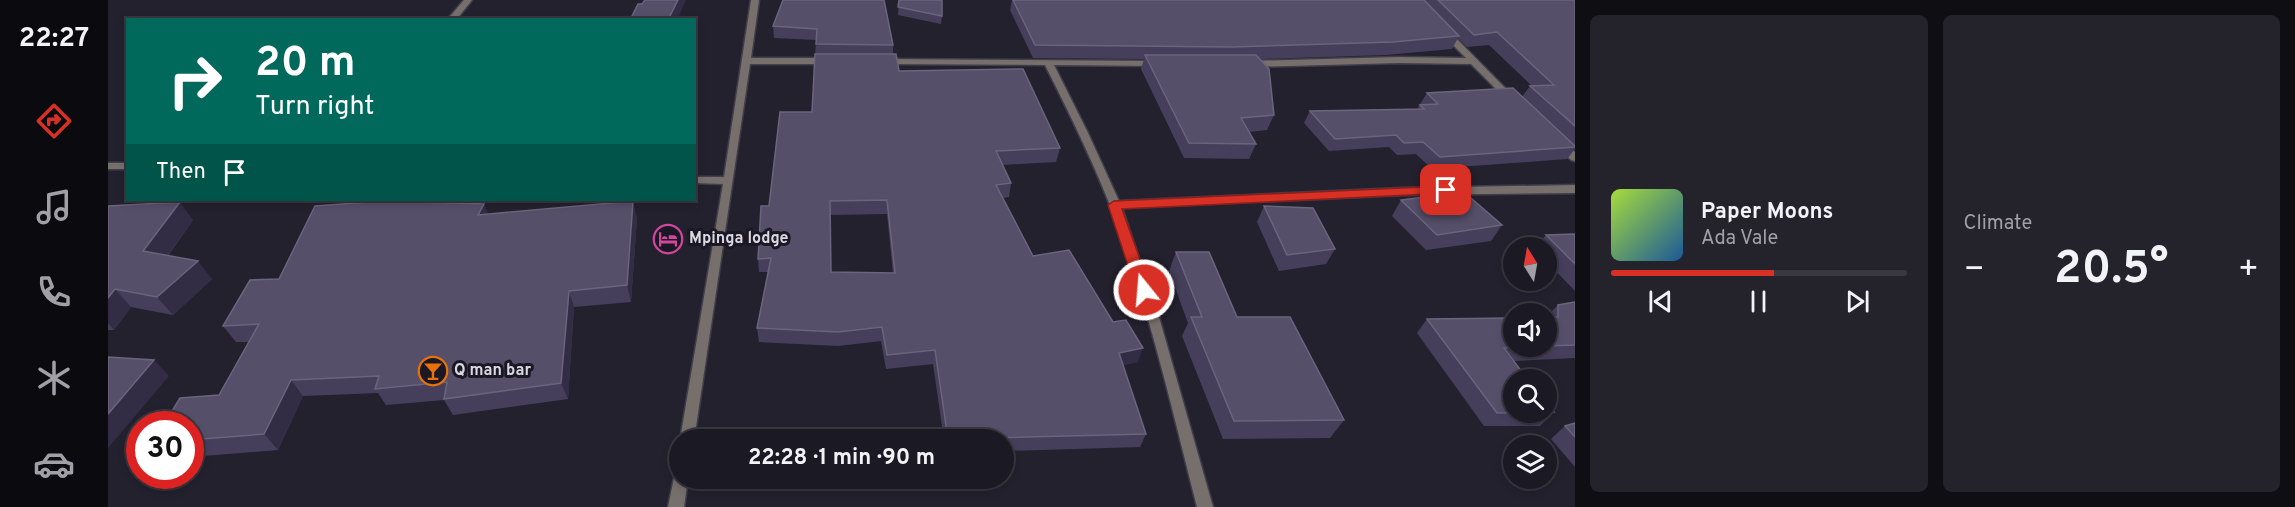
<!DOCTYPE html>
<meta charset="utf-8">
<style>
body{margin:0;font-family:Overpass,sans-serif;background:#24222b;color:#f1f3f6;height:100vh;display:flex;flex-direction:column;font-size:22px;white-space:nowrap}
*{box-sizing:border-box;margin:0}
p{font-size:20px;color:#a0a0a6}
.icon{flex:none;width:33px;height:33px;fill:none;stroke:currentColor;stroke-width:2;stroke-linecap:round;stroke-linejoin:round}
.map{position:relative;flex:1;overflow:hidden}
.drawer{display:flex;flex-direction:column;gap:15px;padding:15px;background:#0f0e13;width:720px}
.drawer>*{flex:none}
.hud{position:absolute;left:18px;top:18px;width:570px;height:183px;border-radius:0px;box-shadow:0 3px 9px #0003,0 0 0 2px #393841;background:#00695c;color:#fff;overflow:hidden}
.needle{width:39px;rotate:349deg}
.fabs{position:absolute;left:1395px;top:237px;display:grid;gap:12px}
.fabs a{display:grid;place-items:center;width:54px;height:54px;border-radius:50%;background:#1b1923;box-shadow:0 3px 9px #0003,0 0 0 2px #393841;font-size:30px}
.speed{position:absolute;left:18px;top:411px;display:flex;gap:12px;font-size:30px;font-weight:700;text-align:center}
.speed>*{display:grid;place-content:center;width:78px;height:78px;border-radius:50%;background:#1b1923;box-shadow:0 3px 9px #0003,0 0 0 2px #393841;line-height:1}
.speed .limit{border:9px solid #d22;background:#fff;color:#111}
.pin{position:absolute;display:grid;place-items:center;width:51px;height:51px;color:#fff;margin:-26px;border-radius:12px;box-shadow:0 3px 9px #0006}
.me{position:absolute;width:66px;margin:-33px;rotate:343deg;stroke-linejoin:round;filter:drop-shadow(0 0 4px #0008)}
.turn{display:flex;align-items:center;gap:21px;height:126px;padding:0 30px;font-size:27px}
.turn .icon{width:78px;height:78px;stroke-width:2.5}
.turn b{display:block;font-size:42px;line-height:51px}
.then{display:flex;align-items:center;height:57px;padding:0 30px;background:#0003;gap:12px;font-size:22px}
.big{font-size:45px;font-weight:700;line-height:1.1}
.drawer .widget{flex:1;display:flex;flex-direction:column;justify-content:center;gap:9px;min-width:0;padding:0 21px;border-radius:9px;background:#24222b}
.song{display:flex;align-items:center;gap:18px}
.cover{width:72px;height:72px;border-radius:9px;background:linear-gradient(135deg,hsl(80 70% 55%),hsl(210 70% 35%))}
.played{height:6px;border-radius:3px;background:linear-gradient(90deg,#d93025 55%,#393841 55%)}
.keys{display:flex;justify-content:space-around;direction:ltr}
.heat{display:flex;justify-content:space-between;align-items:center;font-size:33px;direction:ltr}
.drawer .tiles{flex:1;display:grid;gap:15px;grid-template-columns:repeat(2,1fr)}
.trip{position:absolute;left:561px;top:429px;width:345px;height:60px;border-radius:30px;background:#1b1923;box-shadow:0 3px 9px #0003,0 0 0 2px #393841;font-weight:700;line-height:60px;text-align:center}
main{display:flex;flex:1;min-height:0}
.dock{display:flex;flex-direction:column;width:108px;justify-content:space-around;align-items:center;background:#0b0a0e;color:#a0a0a6}
.dock .icon{width:42px;height:42px}
.dock .active{color:#d93025}
.dock b{font-size:27px;color:#f1f3f6}
.map>svg:first-child{display:block}
</style>
<main>
<nav class="dock">
<b>22:27</b>
<svg class="icon active" aria-label="directions" viewBox="0 0 24 24"><path d="M12 3l9 9-9 9-9-9zM9 14v-3h6M13 9l2 2-2 2"/></svg>
<svg class="icon" aria-label="music" viewBox="0 0 24 24"><path d="M9 18V5l10-2v13"/><circle cx="6" cy="18" r="3"/><circle cx="16" cy="16" r="3"/></svg>
<svg class="icon" aria-label="phone" viewBox="0 0 24 24"><path d="M5 4h4l2 5-3 2q2 4 5 5l2-3 5 2v4C11 20 4 13 5 4z"/></svg>
<svg class="icon" aria-label="climate" viewBox="0 0 24 24"><path d="M12 3v18M4 7l16 10M4 17L20 7"/></svg>
<svg class="icon" aria-label="car" viewBox="0 0 24 24"><path d="M5 17H2v-5l4-1 3-4h7l3 4 3 1v5h-3M9 17h6M6 11h13"/><circle cx="7" cy="17" r="2"/><circle cx="17" cy="17" r="2"/></svg>
</nav>
<div class="map">
<svg width="1467" height="507" viewBox="0 0 1467 507">
<rect width="100%" height="100%" fill="#24212f"/>
<g fill="none" stroke-linecap="round" stroke-linejoin="round">
<g stroke="#413e4b" stroke-width="3">
<path id="lane" d="M 356,0 L 364,0 L 348,20 L 339,20 Z"/>
</g>
<g stroke="#413e4b" stroke-width="3">
<g id="street">
<path d="M 643,0 L 651,0 L 643,58 L 721,58 L 726,61 L 721,64 L 642,64 L 586,440 L 572,440 L 615,184 L 586,183 L 586,177 L 616,177 Z"/>
<path d="M 1337,29 L 1340,30 L 1406,97 L 1406,101 L 1400,101 L 1363,64 L 1291,63 L 1140,67 L 1135,64 L 1140,61 L 1291,57 L 1358,58 L 1334,34 L 1333,32 Z"/>
<path d="M 774,59 L 1054,61 L 1056,63 L 1051,66 L 946,65 L 980,133 L 1011,201 L 1294,188 L 1467,185 L 1467,193 L 1294,195 L 1014,208 L 1051,317 L 1105,507 L 1089,507 C 1065,413 1043,317 1010,226 C 990,172 964,118 937,65 L 771,64 L 769,62 Z"/>
<path d="M 1451,140 L 1455,141 L 1467,152 L 1467,161 L 1463,160 L 1447,145 L 1446,143 L 1447,141 Z"/>
<rect x="0" y="163" width="20" height="6"/>
<path d="M 572,471 L 572,478 L 580,478 L 576,507 L 560,507 L 567,473 Z"/>
</g>
</g>
<use href="#lane" fill="#776f6b" fill-rule="evenodd"/>
<use href="#street" fill="#776f6b" fill-rule="evenodd"/>
</g>
<g fill="#463f5c" fill-rule="evenodd">
<path d="M 675,0 L 785,45 L 785,54 L 791,71 L 952,148 L 948,162 L 894,165 L 903,183 L 901,197 L 895,198 L 925,256 L 1030,362 L 1015,365 L 1038,434 L 1032,447 L 896,451 L 896,440 L 836,440 L 825,364 L 778,369 L 773,341 L 730,346 L 651,342 L 649,328 L 660,272 L 651,272 L 650,259 L 661,206 L 704,112 L 708,40 L 666,38 L 665,26 ZM 779,214 L 785,273 L 723,272 L 723,215 Z"/>
<path d="M 791,0 L 834,16 L 833,24 L 790,15 Z"/>
<path d="M 904,0 L 1467,0 L 1467,149 L 1459,159 L 1324,169 L 1308,154 L 1289,155 L 1281,147 L 1221,151 L 1196,123 L 1202,111 L 1309,109 L 1319,93 L 1414,97 L 1422,86 L 1424,86 L 1381,45 L 1359,47 L 1350,38 L 1344,49 L 1278,55 L 1152,59 L 1166,115 L 1159,130 L 1141,132 L 1148,144 L 1141,159 L 1076,158 L 1033,69 L 1036,59 L 925,58 L 902,10 Z"/>
<path d="M 1293,200 L 1394,225 L 1383,241 L 1318,250 L 1284,216 Z"/>
<path d="M 0,206 L 85,220 L 60,256 L 104,279 L 65,315 L 23,307 L 6,330 L 0,330 Z"/>
<path d="M 1156,206 L 1227,249 L 1218,264 L 1171,271 L 1149,222 Z"/>
<path d="M 380,214 L 529,218 L 523,302 L 466,307 L 460,399 L 345,415 L 336,400 L 278,405 L 270,393 L 195,396 L 170,450 L 82,457 L 82,424 L 111,395 L 141,342 L 128,342 L 115,326 L 171,279 Z"/>
<path d="M 1467,234 L 1467,291 L 1438,261 L 1438,248 L 1427,248 L 1438,235 Z"/>
<path d="M 1068,252 L 1129,317 L 1236,420 L 1222,438 L 1115,439 L 1074,336 L 1080,323 L 1061,271 Z"/>
<path d="M 1467,302 L 1467,359 L 1466,358 L 1406,361 L 1446,412 L 1432,426 L 1376,426 L 1309,333 L 1319,319 L 1438,317 L 1450,305 Z"/>
<path d="M 1467,423 L 1467,467 L 1443,439 L 1457,426 Z"/>
</g>
<g fill="#322c44">
<path d="M 570,0 L 578,0 L 569,20 L 560,20 Z"/>
<path d="M 525,201 L 529,218 L 523,302 L 519,285 Z"/>
<path d="M 72,202 L 85,220 L 50,269 L 35,251 Z"/>
<path d="M 376,204 L 383,220 L 370,215 Z"/>
<path d="M 90,261 L 104,279 L 65,315 L 49,297 Z"/>
<path d="M 7,289 L 23,307 L 6,330 L 0,323 L 0,298 Z"/>
<path d="M 461,291 L 466,307 L 460,399 L 453,383 Z"/>
<path d="M 1035,348 L 1030,362 L 1006,367 L 1011,353 Z"/>
<path d="M 46,360 L 61,376 L 0,448 L 0,414 Z"/>
<path d="M 183,380 L 195,396 L 170,450 L 156,434 Z"/>
</g>
<g fill="#564f6a" stroke="#6b647d" stroke-width="1.5" fill-rule="evenodd">
<path d="M 537,0 L 570,0 L 560,20 L 522,20 L 530,4 L 534,4 Z"/>
<path d="M 675,0 L 776,0 L 785,45 L 708,44 L 709,29 L 665,26 Z"/>
<path d="M 791,0 L 834,0 L 834,16 L 790,7 Z"/>
<path d="M 905,0 L 1316,0 L 1351,36 L 1285,42 L 1124,47 L 927,45 Z"/>
<path d="M 1330,0 L 1467,0 L 1467,126 L 1422,86 L 1446,85 L 1389,32 L 1366,35 Z"/>
<path d="M 707,54 L 788,54 L 791,71 L 915,69 L 952,148 L 888,151 L 903,183 L 888,185 L 925,256 L 961,250 L 1005,322 L 1018,320 L 1035,348 L 1011,353 L 1038,434 L 840,439 L 827,350 L 779,355 L 774,327 L 730,332 L 649,328 L 663,258 L 650,259 L 653,206 L 661,206 L 672,112 L 704,112 ZM 779,200 L 787,273 L 723,272 L 722,201 Z"/>
<path d="M 1037,55 L 1148,55 L 1161,69 L 1166,115 L 1133,118 L 1148,144 L 1081,143 Z"/>
<path d="M 1405,88 L 1467,146 L 1467,147 L 1332,157 L 1315,142 L 1296,143 L 1288,135 L 1227,139 L 1202,111 L 1316,109 L 1312,105 L 1330,104 L 1319,93 Z"/>
<path d="M 1356,192 L 1394,225 L 1329,235 L 1293,200 Z"/>
<path d="M 276,201 L 376,204 L 370,215 L 525,201 L 519,285 L 461,291 L 453,383 L 336,399 L 339,382 L 267,389 L 271,376 L 183,380 L 156,434 L 82,440 L 82,424 L 56,424 L 72,398 L 111,395 L 151,324 L 115,326 L 142,280 L 171,279 L 207,206 Z"/>
<path d="M 72,202 L 35,251 L 90,261 L 49,297 L 7,289 L 0,298 L 0,206 Z"/>
<path d="M 1156,206 L 1205,208 L 1227,249 L 1179,255 Z"/>
<path d="M 1467,234 L 1467,264 L 1438,235 Z"/>
<path d="M 1068,252 L 1101,252 L 1129,317 L 1182,317 L 1236,420 L 1126,421 L 1083,317 L 1094,317 Z"/>
<path d="M 1467,302 L 1467,345 L 1438,346 L 1438,317 L 1450,317 L 1450,305 Z"/>
<path d="M 1406,318 L 1406,346 L 1433,346 L 1396,348 L 1420,380 L 1406,380 L 1406,412 L 1438,412 L 1438,403 L 1446,412 L 1389,413 L 1319,319 Z"/>
<path d="M 0,357 L 46,360 L 0,414 Z"/>
<path d="M 1467,423 L 1467,437 L 1457,426 Z"/>
</g>
<path fill="#d93025" stroke="#8d1f18" stroke-width="1.5" d="M 1338,186 L 1344,190 L 1342,193 L 1014,209 L 1043,290 L 1036,295 L 1028,290 L 1000,205 L 1006,201 Z"/>
<defs>
<g id="hotel-ring" transform="scale(1.5)"><circle r="9.5" fill="#1b1825" stroke="#d1479c" stroke-width="1.5"/><path d="M-6-4.5h1.5V1H6V5H4.5V3h-9V5H-6ZM-4 0a1.8 1.8 0 1 1 3.6 0ZM.5 0V-2.5h3Q6-2.5 6 0Z" fill="#d1479c"/></g>
<g id="bar-ring" transform="scale(1.5)"><circle r="9.5" fill="#1b1825" stroke="#e8710a" stroke-width="1.5"/><path d="M-6-5H6L.8 .8V4.5H3.5V6h-7V4.5H-.8V.8Z" fill="#e8710a"/></g>
</defs>
<g fill-rule="evenodd">
<use href="#hotel-ring" x="560" y="239"/>
<use href="#bar-ring" x="325" y="371"/>
</g>
<g text-anchor="middle" dominant-baseline="central" stroke-width="6" stroke-linejoin="round" paint-order="stroke">
<g font-size="16" font-weight="bold" fill="#dad8e1" stroke="#1b1825" text-anchor="start">
<text x="581" y="239">Mpinga lodge</text>
<text x="346" y="371">Q man bar</text>
</g>
</g>
</svg>
<div class="fabs">
<a><svg class="needle" viewBox="-14 -14 28 28"><path d="M0-13l5 13h-10z" fill="#e53935"/><path d="M0 13l5-13h-10z" fill="#a0a0a6"/></svg></a>
<a><svg class="icon" aria-label="sound" viewBox="0 0 24 24"><path d="M4 9h4l5-4v14l-5-4H4zM17 9q2 3 0 6"/></svg></a>
<a><svg class="icon" aria-label="search" viewBox="0 0 24 24"><circle cx="10" cy="10" r="6"/><path d="M15 15l6 6"/></svg></a>
<a><svg class="icon" aria-label="layers" viewBox="0 0 24 24"><path d="M12 4l9 5-9 5-9-5zM3 14l9 5 9-5"/></svg></a>
</div>
<div class="speed"><div class="limit">30</div></div>
<div class="pin" style="left:1338px;top:190px;background:#d93025"><svg class="icon" aria-label="arrive" viewBox="0 0 24 24"><path d="M6 21V4h12l-3 4 3 4H6"/></svg></div>
<svg class="me" style="left:1036px;top:290px" viewBox="-20 -20 40 40"><circle r="17" fill="#d93025" stroke="#fff" stroke-width="3"/><path d="M0-11L8 9 0 5-8 9z" fill="#fff"/></svg>
<div class="trip">22:28 · 1 min · 90 m</div>
<div class="hud">
<div class="turn"><svg class="icon" aria-label="right" viewBox="0 0 24 24"><path d="M7 20v-9h11M14 6l5 5-5 5"/></svg><div><b>20 m</b>Turn right</div></div>
<div class="then">Then<svg class="icon" aria-label="arrive" viewBox="0 0 24 24"><path d="M6 21V4h12l-3 4 3 4H6"/></svg></div>
</div>
</div>
<section class="drawer">
<div class="tiles">
<div class="widget">
<div class="song"><i class="cover"></i><div><b>Paper Moons</b><p>Ada Vale</p></div></div>
<div class="played"></div>
<div class="keys"><svg class="icon" aria-label="previous" viewBox="0 0 24 24"><path d="M18 5L8 12l10 7zM5 5v14"/></svg><svg class="icon" aria-label="pause" viewBox="0 0 24 24"><path d="M8 5v14M16 5v14"/></svg><svg class="icon" aria-label="next" viewBox="0 0 24 24"><path d="M6 5l10 7-10 7zM19 5v14"/></svg></div>
</div>
<div class="widget"><p>Climate</p>
<div class="heat"><a>−</a><b class="big">20.5°</b><a>+</a></div>
</div>
</div>
</section>
</main>
